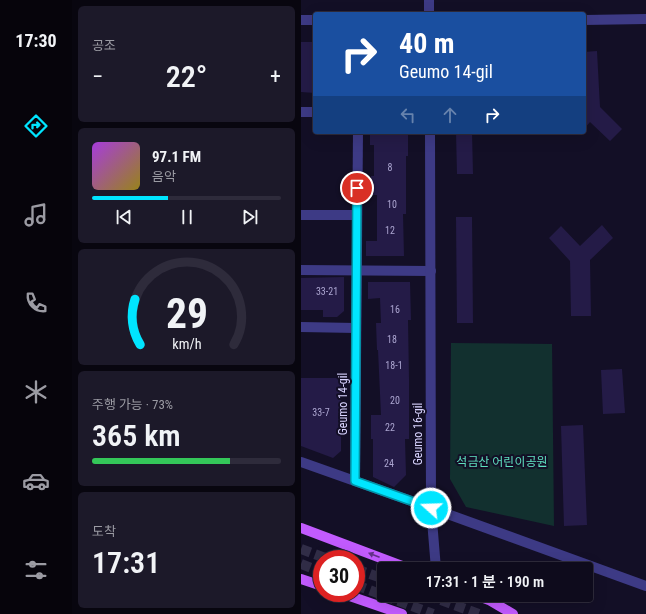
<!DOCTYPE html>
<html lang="ko">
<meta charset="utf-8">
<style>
body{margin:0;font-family:"Roboto Condensed","Noto Sans KR",sans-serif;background:#1c1929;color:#f1f3f6;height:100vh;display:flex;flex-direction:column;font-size:15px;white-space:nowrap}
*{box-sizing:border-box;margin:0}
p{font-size:13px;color:#9b9ba3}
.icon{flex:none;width:22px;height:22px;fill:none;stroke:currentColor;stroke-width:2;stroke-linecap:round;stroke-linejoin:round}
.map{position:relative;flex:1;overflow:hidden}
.drawer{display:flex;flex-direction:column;gap:6px;padding:6px;background:#08060f;width:229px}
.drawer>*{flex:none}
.hud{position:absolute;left:12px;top:12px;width:273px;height:122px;border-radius:4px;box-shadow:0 4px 16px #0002,0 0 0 1px #2e2b3b;background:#1a4fa0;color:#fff;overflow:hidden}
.speed{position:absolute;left:12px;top:550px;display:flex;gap:8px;font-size:20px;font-weight:700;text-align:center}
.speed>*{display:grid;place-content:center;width:52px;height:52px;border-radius:50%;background:#0e0b1c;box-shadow:0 4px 16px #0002,0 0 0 1px #2e2b3b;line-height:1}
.speed .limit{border:6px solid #d22;background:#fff;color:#111}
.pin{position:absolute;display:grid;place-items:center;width:34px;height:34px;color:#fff;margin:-17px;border:2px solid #fff;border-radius:50%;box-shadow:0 1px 4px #0007}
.me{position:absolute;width:44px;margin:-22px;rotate:290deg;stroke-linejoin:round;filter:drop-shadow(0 0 3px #0008)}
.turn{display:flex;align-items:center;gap:14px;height:84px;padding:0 20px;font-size:18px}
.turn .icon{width:52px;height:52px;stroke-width:2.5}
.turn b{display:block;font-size:28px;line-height:34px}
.lanes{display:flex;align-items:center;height:38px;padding:0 20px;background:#0003;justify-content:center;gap:20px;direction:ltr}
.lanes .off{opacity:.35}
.big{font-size:30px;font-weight:600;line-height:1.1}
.drawer .tile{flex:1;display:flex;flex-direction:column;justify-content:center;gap:6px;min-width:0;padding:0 14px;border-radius:6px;background:#1c1929}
.drawer .dial{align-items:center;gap:0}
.dial svg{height:104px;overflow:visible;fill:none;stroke:#2e2b3b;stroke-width:7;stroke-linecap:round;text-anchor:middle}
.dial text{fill:#f1f3f6;stroke:none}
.song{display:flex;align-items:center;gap:12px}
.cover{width:48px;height:48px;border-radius:6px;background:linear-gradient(135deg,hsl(280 70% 55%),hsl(50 70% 35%))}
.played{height:4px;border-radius:2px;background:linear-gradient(90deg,#00e5ff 40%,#2e2b3b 40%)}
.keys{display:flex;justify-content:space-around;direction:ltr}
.heat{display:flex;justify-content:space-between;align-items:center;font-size:22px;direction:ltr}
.charge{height:6px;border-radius:3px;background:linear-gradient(90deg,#34c759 73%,#2e2b3b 0)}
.trip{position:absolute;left:76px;top:562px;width:216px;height:40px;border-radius:4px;background:#0e0b1c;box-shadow:0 4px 16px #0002,0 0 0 1px #2e2b3b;font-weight:600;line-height:40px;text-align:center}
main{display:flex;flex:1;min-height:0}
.dock{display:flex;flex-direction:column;width:72px;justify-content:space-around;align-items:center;background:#06040b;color:#9b9ba3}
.dock .icon{width:28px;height:28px}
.dock .active{color:#00e5ff}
.dock b{font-size:18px;color:#f1f3f6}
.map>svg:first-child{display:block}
</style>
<main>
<nav class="dock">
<b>17:30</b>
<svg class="icon active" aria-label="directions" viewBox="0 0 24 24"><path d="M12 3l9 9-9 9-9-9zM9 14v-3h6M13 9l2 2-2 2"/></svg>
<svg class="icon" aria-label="music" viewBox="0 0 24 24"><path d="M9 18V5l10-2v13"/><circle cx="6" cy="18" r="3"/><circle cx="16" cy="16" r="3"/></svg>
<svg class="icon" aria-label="phone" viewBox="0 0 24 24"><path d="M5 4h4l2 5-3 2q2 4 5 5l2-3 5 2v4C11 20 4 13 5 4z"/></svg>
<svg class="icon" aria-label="climate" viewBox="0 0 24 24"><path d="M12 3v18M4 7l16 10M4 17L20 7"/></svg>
<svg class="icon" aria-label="car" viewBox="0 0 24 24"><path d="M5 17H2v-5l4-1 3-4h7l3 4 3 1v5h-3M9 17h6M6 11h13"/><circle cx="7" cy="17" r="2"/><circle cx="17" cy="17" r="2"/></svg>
<svg class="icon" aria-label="filters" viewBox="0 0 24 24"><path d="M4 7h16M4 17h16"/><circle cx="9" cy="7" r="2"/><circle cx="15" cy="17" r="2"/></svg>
</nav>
<section class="drawer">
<div class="tile"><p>공조</p>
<div class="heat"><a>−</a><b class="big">22°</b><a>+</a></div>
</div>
<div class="tile">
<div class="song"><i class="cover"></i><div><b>97.1 FM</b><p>음악</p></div></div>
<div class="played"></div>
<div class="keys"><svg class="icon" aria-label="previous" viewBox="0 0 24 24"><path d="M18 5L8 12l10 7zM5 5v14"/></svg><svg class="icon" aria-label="pause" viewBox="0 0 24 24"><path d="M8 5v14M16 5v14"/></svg><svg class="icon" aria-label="next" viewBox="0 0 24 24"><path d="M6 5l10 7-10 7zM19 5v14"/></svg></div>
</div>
<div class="tile dial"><svg viewBox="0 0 100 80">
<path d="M14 69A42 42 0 1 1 86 69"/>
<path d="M14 69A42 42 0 0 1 10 34" stroke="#00e5ff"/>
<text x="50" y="56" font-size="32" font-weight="700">29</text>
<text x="50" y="72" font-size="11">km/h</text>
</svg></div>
<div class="tile"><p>주행 가능 · 73%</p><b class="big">365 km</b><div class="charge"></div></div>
<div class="tile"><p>도착</p><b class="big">17:31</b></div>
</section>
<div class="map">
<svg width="345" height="614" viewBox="0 0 345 614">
<rect width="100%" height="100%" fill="#130f26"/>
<path fill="#12302f" d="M 150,343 L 251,344 L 253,526 L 165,507 L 149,479 Z"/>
<g fill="#241b47">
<path d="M 0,42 L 14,42 L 14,93 L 0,92 Z"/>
<path d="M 296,51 L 299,107 L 321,129 L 309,141 L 289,122 L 283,129 L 283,52 Z"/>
<path d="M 69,132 L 107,132 L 107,156 L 105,156 L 105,214 L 102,214 L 103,256 L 65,256 L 65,241 L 76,241 L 76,195 L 70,195 L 70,176 L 73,176 L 73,145 L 69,145 Z"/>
<path d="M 155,132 L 171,132 L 172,174 L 156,174 Z"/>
<path d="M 155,217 L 171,217 L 172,323 L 156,323 Z"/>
<path d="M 301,225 L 312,238 L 289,260 L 290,316 L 270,316 L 269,261 L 248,238 L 260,226 L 279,246 Z"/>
<path d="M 43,277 L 43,311 L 36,317 L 22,317 L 22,310 L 0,310 L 0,278 Z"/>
<path d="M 67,282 L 109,282 L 110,320 L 107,320 L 108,379 L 108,439 L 104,439 L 105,475 L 93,487 L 72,477 L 72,439 L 70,439 L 70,415 L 80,415 L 77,350 L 76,350 L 75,323 L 80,323 L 79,298 L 67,299 Z"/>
<path d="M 321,369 L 324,413 L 302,414 L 300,370 Z"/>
<path d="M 0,378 L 40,378 L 40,451 L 32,458 L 0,446 Z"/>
<path d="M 282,425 L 286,525 L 263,526 L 260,426 Z"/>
</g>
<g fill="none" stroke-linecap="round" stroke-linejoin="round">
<g stroke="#312d47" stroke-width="10" stroke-dasharray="10 5" stroke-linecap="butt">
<path d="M 0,549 L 27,559"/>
<path d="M 0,564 L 21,572"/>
<path d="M 55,569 L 83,579"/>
<path d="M 55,585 L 132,614"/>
<path d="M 126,595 L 178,614"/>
</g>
<path stroke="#3d3a85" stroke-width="10" d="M 0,270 L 130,271"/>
<g stroke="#3d3a85" stroke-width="10">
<path d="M 128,0 L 128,14"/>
<path d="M 0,20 L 14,20"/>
<path d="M 283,20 L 345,19"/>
<path d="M 0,112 L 14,112"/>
<path d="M 129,132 L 130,508 L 135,569"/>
<path d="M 0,215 L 56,215"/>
<path d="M 0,327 L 55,328"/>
<path d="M 0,462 L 130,508 L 345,586"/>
<path d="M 54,481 L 57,132"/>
</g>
<g stroke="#c25bff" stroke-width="10">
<path d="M 0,528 L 109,569"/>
<path d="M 0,579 L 21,586"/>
<path d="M 40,593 L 101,614"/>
<path d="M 175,595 L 188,600 L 212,614"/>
</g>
</g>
<defs><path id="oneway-solid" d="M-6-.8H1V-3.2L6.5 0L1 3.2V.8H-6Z"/></defs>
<use fill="#623188" href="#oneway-solid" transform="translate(73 555) rotate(-159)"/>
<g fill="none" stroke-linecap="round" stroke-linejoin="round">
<g stroke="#0095a6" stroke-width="10">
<path id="route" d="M 56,188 L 54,481 L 130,508"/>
</g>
<use href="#route" stroke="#00e5ff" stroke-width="7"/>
</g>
<g text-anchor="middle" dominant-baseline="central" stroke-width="4" stroke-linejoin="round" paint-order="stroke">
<g font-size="10" fill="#aca6d1">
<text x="89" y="167">8</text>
<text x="91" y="204">10</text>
<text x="89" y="230">12</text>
<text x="26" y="291">33-21</text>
<text x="94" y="309">16</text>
<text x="91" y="339">18</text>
<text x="93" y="365">18-1</text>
<text x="94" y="400">20</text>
<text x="20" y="412">33-7</text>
<text x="89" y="427">22</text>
<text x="88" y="463">24</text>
</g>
<g font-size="12" fill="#d9d4ff" stroke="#130f26">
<text transform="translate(42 404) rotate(-90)">Geumo 14-gil</text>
<text transform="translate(117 434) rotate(-90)">Geumo 16-gil</text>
</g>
<g font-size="12" fill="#5fe0c0" stroke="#130f26">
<text x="201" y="462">석금산 어린이공원</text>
</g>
</g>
</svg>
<div class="speed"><div class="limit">30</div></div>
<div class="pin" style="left:56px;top:188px;background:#d93025"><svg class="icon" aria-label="arrive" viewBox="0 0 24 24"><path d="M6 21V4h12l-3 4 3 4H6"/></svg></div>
<svg class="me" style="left:130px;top:508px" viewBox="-20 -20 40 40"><circle r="17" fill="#00e5ff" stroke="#fff" stroke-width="3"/><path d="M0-11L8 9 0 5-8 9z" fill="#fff"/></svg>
<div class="trip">17:31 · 1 분 · 190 m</div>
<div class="hud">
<div class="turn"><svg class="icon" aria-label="right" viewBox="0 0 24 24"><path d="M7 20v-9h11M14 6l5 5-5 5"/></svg><div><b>40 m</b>Geumo 14-gil</div></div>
<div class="lanes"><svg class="icon off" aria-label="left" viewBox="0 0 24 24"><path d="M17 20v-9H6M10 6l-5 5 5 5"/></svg><svg class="icon off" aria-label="ahead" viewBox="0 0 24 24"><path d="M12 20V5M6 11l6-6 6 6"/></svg><svg class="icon" aria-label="right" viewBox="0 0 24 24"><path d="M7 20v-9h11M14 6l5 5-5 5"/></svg></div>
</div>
</div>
</main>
